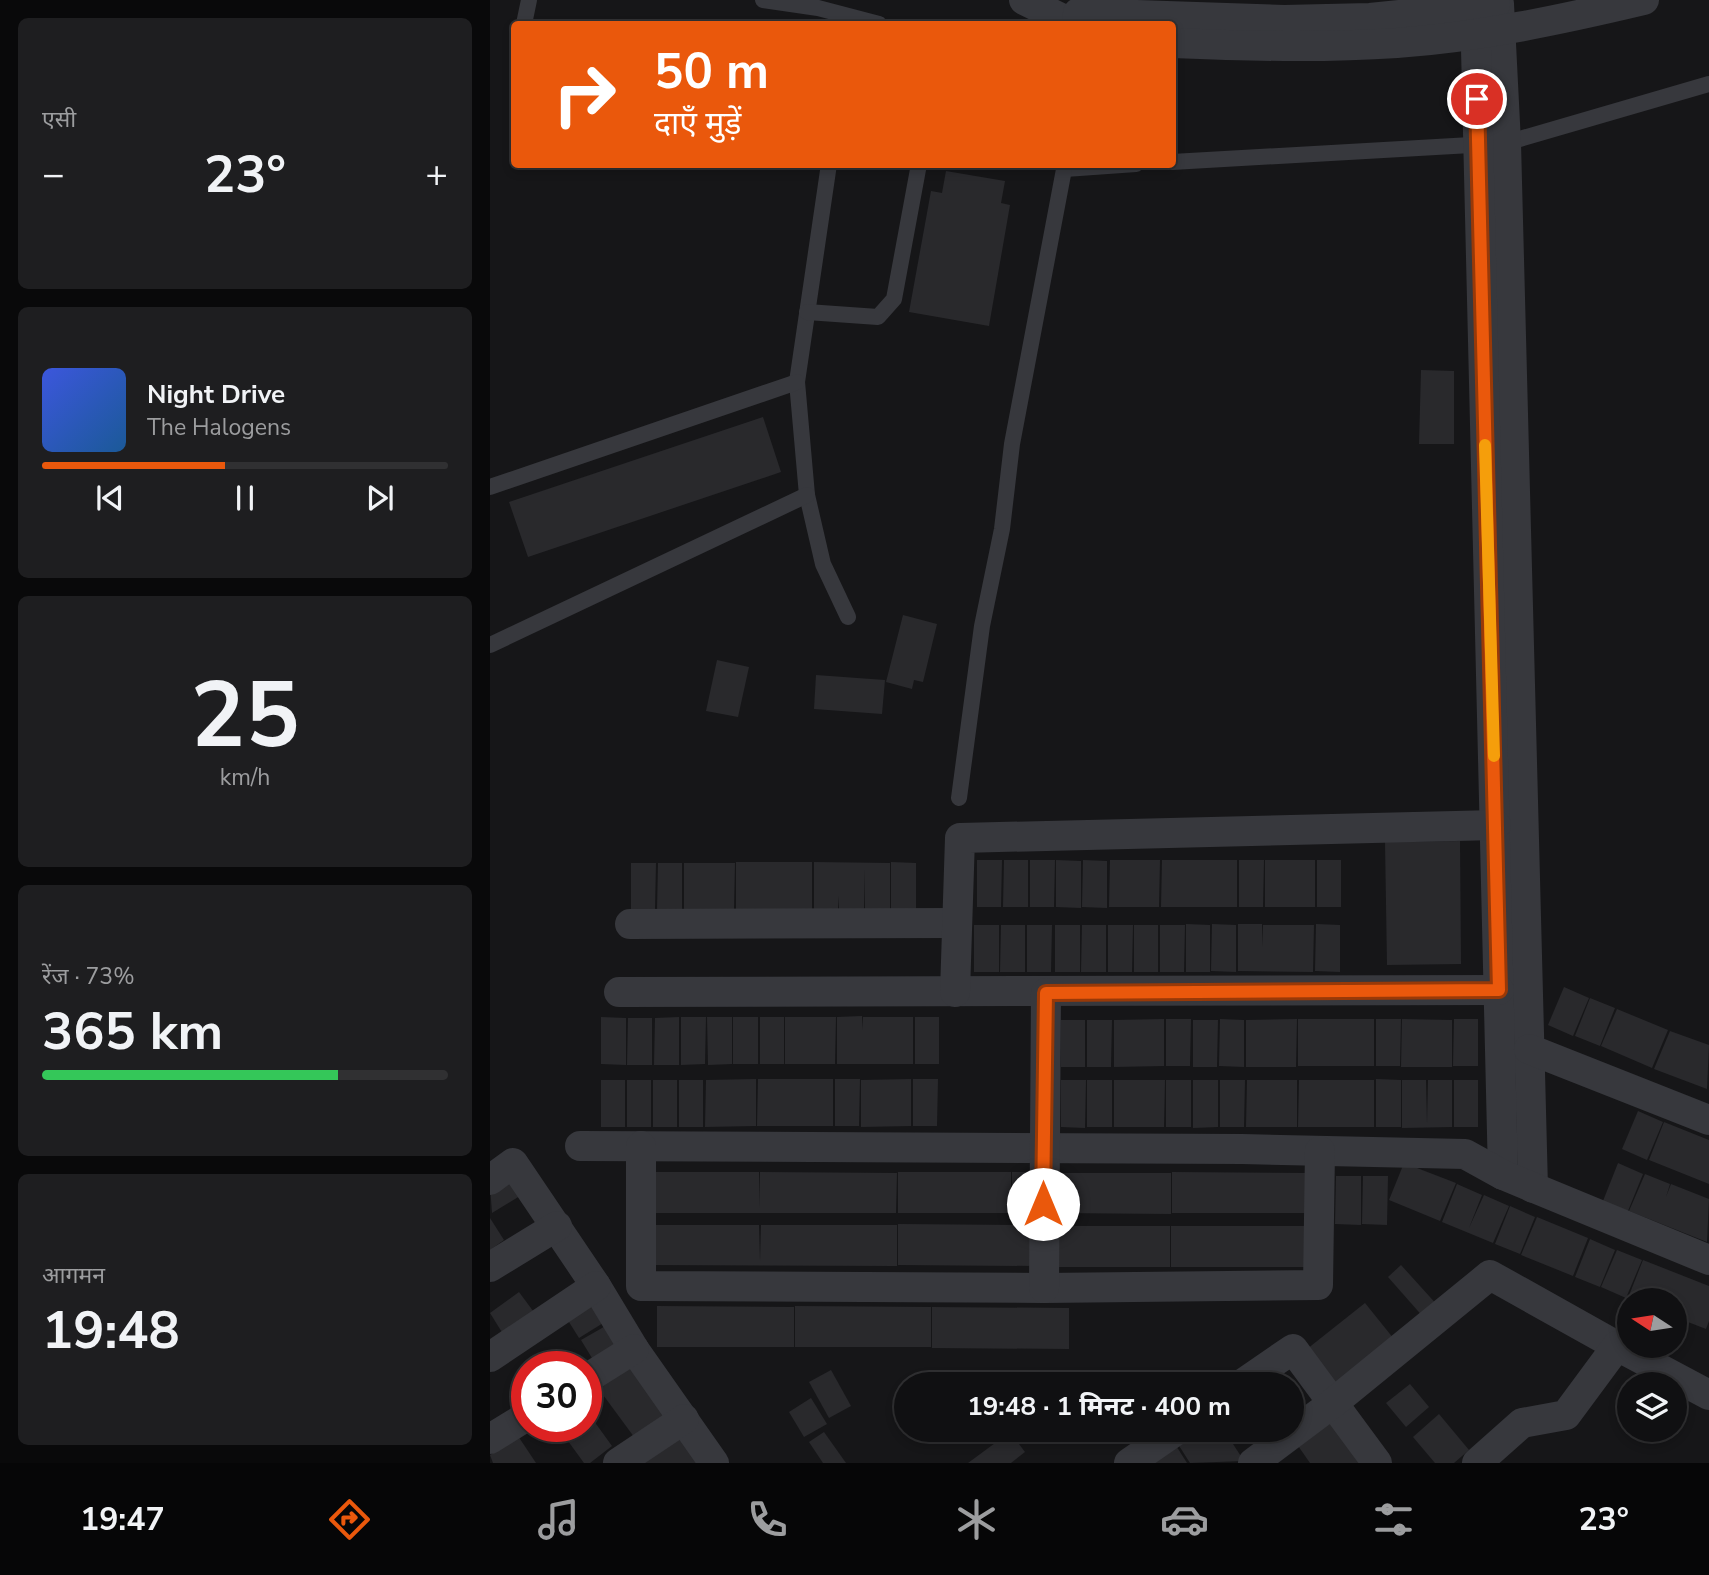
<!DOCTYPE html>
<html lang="hi">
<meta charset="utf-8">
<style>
body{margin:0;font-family:"Nunito Sans","Noto Sans Devanagari",sans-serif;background:#1e1e20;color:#f1f3f6;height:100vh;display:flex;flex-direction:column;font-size:26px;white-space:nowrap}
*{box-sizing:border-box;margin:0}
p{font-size:23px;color:#9c9d9f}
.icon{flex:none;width:38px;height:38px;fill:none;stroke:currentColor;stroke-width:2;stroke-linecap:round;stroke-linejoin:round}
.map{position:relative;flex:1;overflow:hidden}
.panel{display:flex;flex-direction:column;gap:18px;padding:18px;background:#09090a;width:490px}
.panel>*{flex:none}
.banner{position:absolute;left:21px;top:21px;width:665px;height:147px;border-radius:7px;box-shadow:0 4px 10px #0003,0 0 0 2px #303032;background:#ea580c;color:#fff;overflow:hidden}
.needle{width:46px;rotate:282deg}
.fabs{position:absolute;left:1127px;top:1288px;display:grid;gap:14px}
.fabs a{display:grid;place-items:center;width:70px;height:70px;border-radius:50%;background:#101012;box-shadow:0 4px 10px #0003,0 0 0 2px #303032;font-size:35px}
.speed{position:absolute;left:21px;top:1351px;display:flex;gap:14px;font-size:35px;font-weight:700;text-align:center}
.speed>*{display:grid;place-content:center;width:91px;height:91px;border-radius:50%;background:#101012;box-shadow:0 4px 10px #0003,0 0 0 2px #303032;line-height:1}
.speed .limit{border:10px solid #d22;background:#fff;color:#111}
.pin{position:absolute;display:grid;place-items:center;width:60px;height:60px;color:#fff;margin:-30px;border:4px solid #fff;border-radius:50%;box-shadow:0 2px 7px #0007}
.me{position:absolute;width:77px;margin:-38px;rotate:0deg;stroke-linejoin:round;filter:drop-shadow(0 0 5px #0008)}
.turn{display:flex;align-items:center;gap:24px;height:147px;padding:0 28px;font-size:32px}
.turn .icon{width:91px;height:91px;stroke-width:2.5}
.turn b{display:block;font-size:49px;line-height:60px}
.big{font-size:52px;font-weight:700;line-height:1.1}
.panel .card{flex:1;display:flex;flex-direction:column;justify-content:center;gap:10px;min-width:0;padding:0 24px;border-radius:10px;background:#1e1e20}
.panel .dial{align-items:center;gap:0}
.dial b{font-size:91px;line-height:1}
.song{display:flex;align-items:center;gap:21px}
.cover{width:84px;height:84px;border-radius:10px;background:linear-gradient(135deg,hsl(230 70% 55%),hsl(210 70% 35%))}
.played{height:7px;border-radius:4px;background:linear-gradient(90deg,#ea580c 45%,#303032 45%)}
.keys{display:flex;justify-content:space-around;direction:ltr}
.heat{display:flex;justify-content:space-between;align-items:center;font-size:38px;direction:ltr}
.charge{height:10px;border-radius:5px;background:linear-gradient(90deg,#34c759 73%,#303032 0)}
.trip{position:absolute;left:404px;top:1372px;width:410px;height:70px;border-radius:35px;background:#101012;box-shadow:0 4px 10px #0003,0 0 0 2px #303032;font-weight:700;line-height:70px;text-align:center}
.menu{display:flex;height:112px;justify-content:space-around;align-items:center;background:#060607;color:#9c9d9f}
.menu .icon{width:49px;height:49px}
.menu .selected{color:#ea580c}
.menu b{font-size:32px;color:#f1f3f6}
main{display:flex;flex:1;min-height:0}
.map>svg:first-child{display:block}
</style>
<main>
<section class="panel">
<div class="card"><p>एसी</p>
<div class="heat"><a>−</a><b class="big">23°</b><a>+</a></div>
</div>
<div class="card">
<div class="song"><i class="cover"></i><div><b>Night Drive</b><p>The Halogens</p></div></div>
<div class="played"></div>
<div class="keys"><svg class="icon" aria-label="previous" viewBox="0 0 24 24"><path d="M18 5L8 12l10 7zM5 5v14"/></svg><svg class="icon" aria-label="pause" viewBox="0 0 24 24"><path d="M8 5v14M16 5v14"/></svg><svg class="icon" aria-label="next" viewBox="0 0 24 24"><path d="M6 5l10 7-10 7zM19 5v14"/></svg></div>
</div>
<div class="card dial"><b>25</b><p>km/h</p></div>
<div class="card"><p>रेंज · 73%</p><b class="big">365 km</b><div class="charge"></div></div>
<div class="card"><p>आगमन</p><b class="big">19:48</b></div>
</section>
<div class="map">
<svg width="1219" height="1463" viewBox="0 0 1219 1463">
<rect width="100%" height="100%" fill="#161618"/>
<g fill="#29292c">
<path d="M 456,171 L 515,181 L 511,203 L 520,205 L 499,326 L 419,312 L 441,191 L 452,193 Z"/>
<path d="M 931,370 L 964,371 L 964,444 L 929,444 Z"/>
<path d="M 273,417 L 291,472 L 38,557 L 19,502 Z"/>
<path d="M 413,615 L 447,624 L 433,682 L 424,680 L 422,689 L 396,682 Z"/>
<path d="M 227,660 L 259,667 L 248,717 L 216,711 Z"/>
<path d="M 326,675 L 395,680 L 392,714 L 324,709 Z"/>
<path d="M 970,841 L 971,964 L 897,965 L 895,842 Z"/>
<path d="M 487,860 L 512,860 L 511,907 L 487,907 Z"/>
<path d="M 514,860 L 538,860 L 538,907 L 513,907 Z"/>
<path d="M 540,860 L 565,860 L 564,907 L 540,907 Z"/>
<path d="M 566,860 L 591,861 L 591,908 L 566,907 Z"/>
<path d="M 593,860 L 617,861 L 617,908 L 592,907 Z"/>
<path d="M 620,860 L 670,860 L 669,907 L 619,907 Z"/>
<path d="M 672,860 L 747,860 L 747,907 L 671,907 Z"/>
<path d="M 749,860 L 774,860 L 773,907 L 749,907 Z"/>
<rect x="775" y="860" width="50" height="47"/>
<rect x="827" y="860" width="24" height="47"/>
<path d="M 246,862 L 322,862 L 322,909 L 246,910 Z"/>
<path d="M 324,862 L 400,863 L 400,910 L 375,910 L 375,869 L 374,910 L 349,910 L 349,896 L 348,909 L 324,909 Z"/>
<path d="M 401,862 L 426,863 L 426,910 L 401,909 Z"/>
<path d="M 141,863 L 166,863 L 165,910 L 141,910 Z"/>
<path d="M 168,863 L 192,863 L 192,910 L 167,910 Z"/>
<path d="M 194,863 L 245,863 L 244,910 L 194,910 Z"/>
<path d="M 696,924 L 720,925 L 720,972 L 696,972 Z"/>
<path d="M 722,924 L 746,925 L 746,972 L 721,971 Z"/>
<path d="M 748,924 L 772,924 L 772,947 L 773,925 L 824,925 L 823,972 L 748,971 Z"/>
<path d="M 826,924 L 850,925 L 850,972 L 825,971 Z"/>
<rect x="484" y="925" width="25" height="47"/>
<path d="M 511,925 L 535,925 L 535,972 L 510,972 Z"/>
<path d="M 537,925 L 562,925 L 561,972 L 537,972 Z"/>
<rect x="565" y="925" width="25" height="47"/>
<path d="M 592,925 L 616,925 L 616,972 L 591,972 Z"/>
<path d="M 618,925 L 643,925 L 642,972 L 618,972 Z"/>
<rect x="644" y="925" width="24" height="47"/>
<path d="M 670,925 L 695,925 L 694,972 L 670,972 Z"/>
<path d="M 1074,987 L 1099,998 L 1083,1036 L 1058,1025 Z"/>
<path d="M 1100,998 L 1125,1008 L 1110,1046 L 1085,1036 Z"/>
<path d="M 1127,1009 L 1178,1030 L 1162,1068 L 1111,1046 Z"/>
<path d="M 372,1016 L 372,1030 L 373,1017 L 423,1017 L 423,1064 L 347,1064 L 347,1017 Z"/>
<path d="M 111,1017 L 136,1018 L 136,1065 L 111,1064 Z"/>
<path d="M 189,1017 L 189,1065 L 164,1065 L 165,1018 Z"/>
<path d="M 191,1017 L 216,1017 L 215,1064 L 191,1065 Z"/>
<path d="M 217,1017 L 242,1017 L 242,1064 L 218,1065 Z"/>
<rect x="243" y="1017" width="25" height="47"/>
<rect x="270" y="1017" width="24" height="47"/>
<path d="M 295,1017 L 346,1017 L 345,1064 L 295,1064 Z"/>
<rect x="425" y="1017" width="24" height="47"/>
<path d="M 138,1018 L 162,1018 L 162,1065 L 137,1065 Z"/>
<path d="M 674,1019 L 674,1066 L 624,1067 L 624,1020 Z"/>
<path d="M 676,1019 L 701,1019 L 700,1066 L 676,1066 Z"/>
<path d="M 730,1019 L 754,1020 L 754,1067 L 729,1066 Z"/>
<path d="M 807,1019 L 806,1067 L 756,1067 L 756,1020 Z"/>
<rect x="808" y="1019" width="76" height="47"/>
<path d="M 886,1019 L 911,1019 L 910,1066 L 886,1066 Z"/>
<path d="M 912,1019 L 962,1020 L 962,1067 L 911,1067 Z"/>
<path d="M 964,1019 L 988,1019 L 988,1066 L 963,1066 Z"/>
<rect x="571" y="1020" width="24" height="47"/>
<path d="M 597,1020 L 622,1020 L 621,1067 L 597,1067 Z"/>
<path d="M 703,1020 L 728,1020 L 727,1067 L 703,1067 Z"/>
<path d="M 1180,1031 L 1219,1045 L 1217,1089 L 1164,1069 Z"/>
<path d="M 266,1079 L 266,1126 L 215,1127 L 216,1080 Z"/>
<path d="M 268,1079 L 343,1079 L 343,1126 L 267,1126 Z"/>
<path d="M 345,1079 L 370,1079 L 369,1126 L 345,1126 Z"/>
<path d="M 421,1079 L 421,1126 L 371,1127 L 371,1080 Z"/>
<path d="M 423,1079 L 448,1079 L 447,1126 L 423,1126 Z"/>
<path d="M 886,1079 L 911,1080 L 911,1127 L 886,1127 Z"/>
<rect x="111" y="1080" width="24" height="47"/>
<rect x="137" y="1080" width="24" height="47"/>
<rect x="163" y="1080" width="24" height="47"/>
<rect x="189" y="1080" width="24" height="47"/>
<path d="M 571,1080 L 596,1080 L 595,1128 L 571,1127 Z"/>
<rect x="597" y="1080" width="25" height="47"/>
<path d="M 624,1080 L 675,1080 L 674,1127 L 624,1127 Z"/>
<rect x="676" y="1080" width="25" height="47"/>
<path d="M 703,1080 L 728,1080 L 728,1127 L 703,1128 Z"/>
<path d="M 730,1080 L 755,1080 L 754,1127 L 730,1127 Z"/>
<path d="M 757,1080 L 807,1080 L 807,1127 L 756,1127 Z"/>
<path d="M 809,1080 L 884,1080 L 884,1127 L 808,1127 Z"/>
<path d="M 912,1080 L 936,1080 L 937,1123 L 938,1080 L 962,1080 L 962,1127 L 912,1128 Z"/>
<rect x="964" y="1080" width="24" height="47"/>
<path d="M 1148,1111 L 1173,1122 L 1157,1160 L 1132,1149 Z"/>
<path d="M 1174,1122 L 1219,1140 L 1219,1184 L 1159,1160 Z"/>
<path d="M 914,1163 L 966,1183 L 950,1221 L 899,1200 Z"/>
<path d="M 1128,1163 L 1153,1174 L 1138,1211 L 1113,1201 Z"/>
<path d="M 21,1172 L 35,1193 L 2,1213 L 0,1186 Z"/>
<path d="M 156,1172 L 269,1172 L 269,1208 L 270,1172 L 407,1173 L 406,1213 L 156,1213 Z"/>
<rect x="408" y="1172" width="113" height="41"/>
<rect x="522" y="1172" width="22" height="41"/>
<path d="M 682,1172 L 818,1173 L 819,1213 L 682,1213 Z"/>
<path d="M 568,1173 L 681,1173 L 681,1214 L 567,1213 Z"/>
<path d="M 1155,1174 L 1180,1184 L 1176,1197 L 1181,1184 L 1219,1199 L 1217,1242 L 1139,1211 Z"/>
<path d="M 846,1176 L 871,1176 L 871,1225 L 845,1224 Z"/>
<path d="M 873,1176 L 898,1176 L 897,1225 L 872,1224 Z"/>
<path d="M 967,1184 L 992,1195 L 979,1228 L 994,1195 L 1019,1206 L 1003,1243 L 952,1222 Z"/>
<path d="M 1020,1206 L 1045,1217 L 1030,1254 L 1005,1244 Z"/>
<path d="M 1047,1217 L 1098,1238 L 1083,1276 L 1031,1255 Z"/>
<path d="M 0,1218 L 14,1240 L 0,1250 Z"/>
<path d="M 408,1224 L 544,1225 L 544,1266 L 408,1265 Z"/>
<path d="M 156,1225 L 269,1225 L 270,1261 L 271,1225 L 407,1225 L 407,1266 L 156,1265 Z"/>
<rect x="566" y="1226" width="114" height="41"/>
<path d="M 681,1226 L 818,1226 L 817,1267 L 681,1267 Z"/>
<path d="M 1100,1239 L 1125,1250 L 1110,1287 L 1085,1277 Z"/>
<path d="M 1127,1250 L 1152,1260 L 1136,1298 L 1111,1287 Z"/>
<path d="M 1153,1260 L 1219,1286 L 1219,1321 L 1216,1329 L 1185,1317 L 1185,1300 L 1138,1298 Z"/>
<path d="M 911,1265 L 949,1307 L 935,1319 L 898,1277 Z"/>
<path d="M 29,1292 L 49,1319 L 18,1342 L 0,1313 Z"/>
<path d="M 102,1295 L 118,1320 L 89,1338 L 74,1314 Z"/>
<path d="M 875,1303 L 908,1344 L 845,1394 L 812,1353 Z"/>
<path d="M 167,1306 L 304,1307 L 304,1347 L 167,1347 Z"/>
<path d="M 305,1306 L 441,1307 L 441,1347 L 305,1347 Z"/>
<path d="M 442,1307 L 579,1308 L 579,1349 L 442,1348 Z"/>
<path d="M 119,1324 L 132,1347 L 105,1363 L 91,1340 Z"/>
<path d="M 145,1361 L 186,1418 L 150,1445 L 108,1388 Z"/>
<path d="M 341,1370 L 361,1406 L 339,1418 L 319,1382 Z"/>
<path d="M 920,1384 L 939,1407 L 916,1427 L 896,1403 Z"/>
<path d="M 321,1398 L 337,1424 L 314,1437 L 299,1412 Z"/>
<path d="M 96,1410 L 122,1446 L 100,1463 L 94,1463 L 70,1430 L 74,1426 L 96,1426 Z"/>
<path d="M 949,1414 L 979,1450 L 964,1463 L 945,1463 L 923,1437 Z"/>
<path d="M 839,1415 L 873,1463 L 820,1463 L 804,1440 Z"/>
<path d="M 185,1429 L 209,1463 L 148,1463 Z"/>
<path d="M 703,1430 L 734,1430 L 754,1461 L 700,1463 L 686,1441 Z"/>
<path d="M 334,1432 L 356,1463 L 333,1463 L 319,1442 Z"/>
<path d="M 520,1432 L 535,1452 L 521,1463 L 478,1463 Z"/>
<path d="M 28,1436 L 46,1463 L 3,1463 L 0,1455 Z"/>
<path d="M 685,1444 L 697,1463 L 654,1463 Z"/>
</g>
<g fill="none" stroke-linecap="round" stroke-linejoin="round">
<g stroke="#37383d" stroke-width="16">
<path d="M 273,0 L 328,8 L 389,24"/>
<path d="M 34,24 L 39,0"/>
<path d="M 682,162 L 1016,143 L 1219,84"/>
<path d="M 339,164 L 307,382 L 317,495 L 333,564 L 358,617"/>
<path d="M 575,169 L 646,164"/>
<path d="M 317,312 L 388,317 L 404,299 L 429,164"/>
<path d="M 0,487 L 307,382"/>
<path d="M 0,645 L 317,495"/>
<path d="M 469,798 L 492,626 L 512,529 L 522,444 L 575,164"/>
</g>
<g stroke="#37383d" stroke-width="30">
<path d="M 534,0 L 583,24"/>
<path d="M 1009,4 L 1016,143 L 1043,1188"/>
<path d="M 985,7 L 1013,1175"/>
<path d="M 587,24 L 588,13 L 794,20 L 880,18 L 1005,5"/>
<path d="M 682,43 C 757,46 832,48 907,43 C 990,37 1074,19 1154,0"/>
<path d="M 140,924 L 467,923"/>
<path d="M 129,992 L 1009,990"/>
<path d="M 465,992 L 470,838 L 1006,825"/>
<path d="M 1039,1049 L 1219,1120"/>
<path d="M 90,1146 L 752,1149 L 975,1154 L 1013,1175 L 1219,1260"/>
<path d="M 151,1146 L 151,1286 L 554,1288 L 828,1285 L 830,1151"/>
<path d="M 0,1180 L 23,1163 L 106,1286 L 144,1349 L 224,1463"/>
<path d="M 0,1267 L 67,1226"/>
<path d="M 554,1288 L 556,993"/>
<path d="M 0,1357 L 106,1286"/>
<path d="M 96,1379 L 144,1349"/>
<path d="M 752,1384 L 803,1349 L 887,1463"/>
<path d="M 0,1439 L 37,1416"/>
<path d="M 128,1463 L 194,1419"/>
<path d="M 639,1463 L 687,1430"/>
<path d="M 763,1463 L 843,1403 L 1000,1275 L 1127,1346"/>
<path d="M 987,1463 L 1032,1423 L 1076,1415 L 1127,1346 L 1219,1395"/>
</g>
</g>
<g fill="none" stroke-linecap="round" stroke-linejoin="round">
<g stroke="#983908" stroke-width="18">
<path id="route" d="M 553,1204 L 556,993 L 1009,990 L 987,99"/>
</g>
<use href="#route" stroke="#ea580c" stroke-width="12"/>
<path stroke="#f59e0b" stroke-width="12" d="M 995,445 L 1004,756"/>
</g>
</svg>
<div class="fabs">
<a><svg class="needle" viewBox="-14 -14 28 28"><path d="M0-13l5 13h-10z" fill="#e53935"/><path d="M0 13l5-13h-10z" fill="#9c9d9f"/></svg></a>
<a><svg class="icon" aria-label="layers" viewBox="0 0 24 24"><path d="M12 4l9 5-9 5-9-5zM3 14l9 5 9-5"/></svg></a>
</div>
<div class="speed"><div class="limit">30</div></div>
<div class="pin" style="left:987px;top:99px;background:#d93025"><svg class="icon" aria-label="arrive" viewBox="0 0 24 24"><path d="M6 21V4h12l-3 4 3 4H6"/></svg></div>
<svg class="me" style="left:553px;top:1204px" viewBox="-20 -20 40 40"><circle r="19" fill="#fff"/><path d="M0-13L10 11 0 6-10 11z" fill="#ea580c"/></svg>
<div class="trip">19:48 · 1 मिनट · 400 m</div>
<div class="banner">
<div class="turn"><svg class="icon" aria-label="right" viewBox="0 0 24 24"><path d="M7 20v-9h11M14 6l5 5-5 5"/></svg><div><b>50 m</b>दाएँ मुड़ें</div></div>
</div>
</div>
</main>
<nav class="menu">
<b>19:47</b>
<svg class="icon selected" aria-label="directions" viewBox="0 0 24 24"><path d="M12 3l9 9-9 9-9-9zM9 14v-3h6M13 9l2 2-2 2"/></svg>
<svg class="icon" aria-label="music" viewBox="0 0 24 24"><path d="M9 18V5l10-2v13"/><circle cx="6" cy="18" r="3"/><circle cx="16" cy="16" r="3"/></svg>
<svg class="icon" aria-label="phone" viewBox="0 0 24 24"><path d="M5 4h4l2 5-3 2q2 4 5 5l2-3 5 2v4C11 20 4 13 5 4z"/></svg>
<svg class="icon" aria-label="climate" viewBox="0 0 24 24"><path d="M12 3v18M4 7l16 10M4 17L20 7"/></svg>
<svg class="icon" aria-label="car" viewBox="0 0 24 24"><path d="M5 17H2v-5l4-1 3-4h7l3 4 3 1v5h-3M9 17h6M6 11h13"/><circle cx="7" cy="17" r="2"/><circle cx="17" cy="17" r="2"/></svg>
<svg class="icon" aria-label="filters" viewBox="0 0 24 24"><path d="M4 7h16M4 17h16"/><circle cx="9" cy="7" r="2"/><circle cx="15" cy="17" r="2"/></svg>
<b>23°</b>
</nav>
